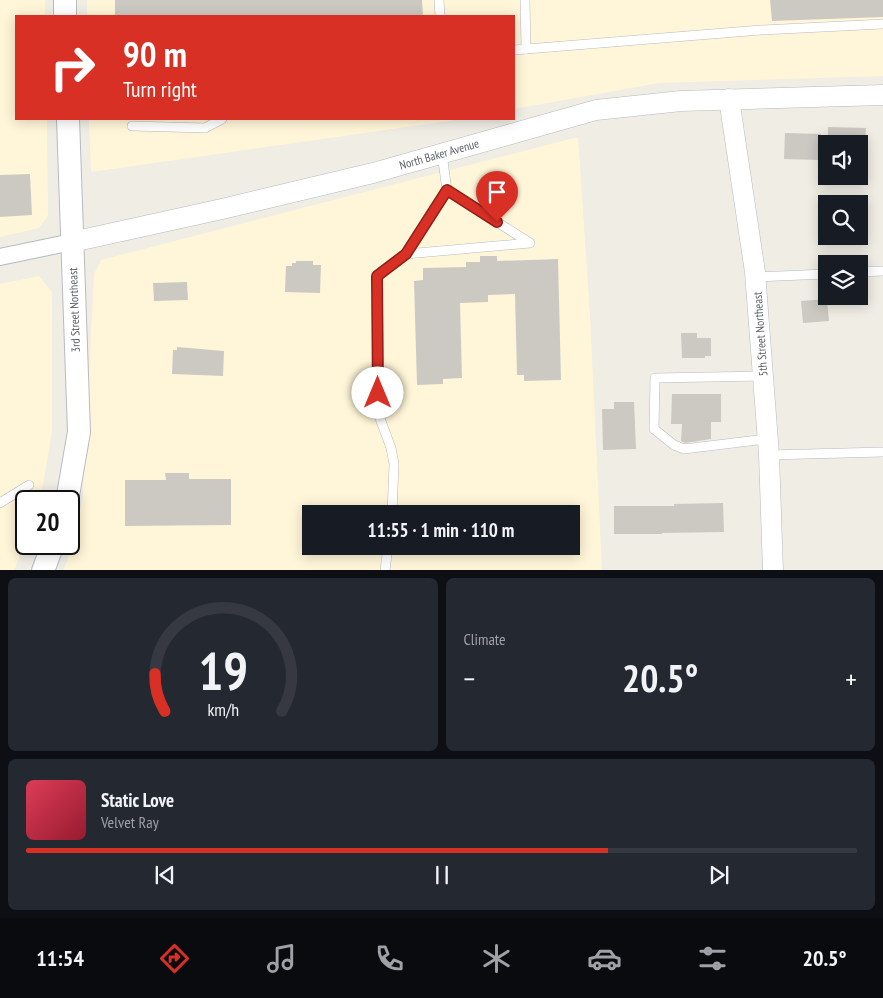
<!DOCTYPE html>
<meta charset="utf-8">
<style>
body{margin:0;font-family:"PT Sans Narrow",sans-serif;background:#242831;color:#f1f3f6;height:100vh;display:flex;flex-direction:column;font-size:19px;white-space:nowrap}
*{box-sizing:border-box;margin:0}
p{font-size:16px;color:#9ea1a6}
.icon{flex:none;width:28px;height:28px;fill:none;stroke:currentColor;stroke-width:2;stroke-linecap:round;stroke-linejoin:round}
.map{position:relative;height:570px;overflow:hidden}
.details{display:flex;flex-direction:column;gap:8px;padding:8px;background:#0d0f14;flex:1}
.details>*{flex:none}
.guide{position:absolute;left:15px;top:15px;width:500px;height:105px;border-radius:0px;box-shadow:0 2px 12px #0003;background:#d93025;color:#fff;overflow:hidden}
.fabs{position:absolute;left:818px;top:135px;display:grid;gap:10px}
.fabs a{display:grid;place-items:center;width:50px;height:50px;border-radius:0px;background:#171b24;box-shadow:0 2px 12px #0003;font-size:25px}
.speed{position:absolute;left:15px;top:490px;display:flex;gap:10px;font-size:25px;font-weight:700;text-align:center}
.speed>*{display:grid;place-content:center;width:65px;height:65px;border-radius:50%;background:#171b24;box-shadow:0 2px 12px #0003;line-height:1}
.speed .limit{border:2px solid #111;border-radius:8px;background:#fff;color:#111}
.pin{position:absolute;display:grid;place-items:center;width:42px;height:42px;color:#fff;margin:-51px -21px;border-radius:50% 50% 50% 0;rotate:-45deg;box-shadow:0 0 5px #0007}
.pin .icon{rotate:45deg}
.me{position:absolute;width:55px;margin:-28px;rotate:0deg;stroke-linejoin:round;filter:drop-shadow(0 0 4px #0008)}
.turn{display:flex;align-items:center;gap:18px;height:105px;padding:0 25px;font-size:22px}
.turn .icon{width:65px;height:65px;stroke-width:2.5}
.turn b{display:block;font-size:35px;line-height:42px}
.big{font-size:38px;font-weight:600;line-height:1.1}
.details .tile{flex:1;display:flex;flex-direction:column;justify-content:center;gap:8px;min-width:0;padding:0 18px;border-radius:8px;background:#242831}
.details .dial{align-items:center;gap:0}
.dial svg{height:130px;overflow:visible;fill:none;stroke:#363941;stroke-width:7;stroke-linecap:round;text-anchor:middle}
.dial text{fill:#f1f3f6;stroke:none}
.song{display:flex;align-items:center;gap:15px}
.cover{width:60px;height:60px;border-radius:8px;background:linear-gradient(135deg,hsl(350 70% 55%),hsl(350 70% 35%))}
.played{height:5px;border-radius:2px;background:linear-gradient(90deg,#d93025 70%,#363941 70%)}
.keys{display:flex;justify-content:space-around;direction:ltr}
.heat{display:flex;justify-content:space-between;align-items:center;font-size:28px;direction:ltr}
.details .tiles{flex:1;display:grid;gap:8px;grid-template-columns:1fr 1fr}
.tile:last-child{grid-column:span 2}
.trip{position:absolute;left:302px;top:505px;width:278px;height:50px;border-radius:0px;background:#171b24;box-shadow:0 2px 12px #0003;font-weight:600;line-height:50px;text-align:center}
.dock{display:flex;height:80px;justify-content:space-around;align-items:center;background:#090b0e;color:#9ea1a6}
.dock .icon{width:35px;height:35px}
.dock .active{color:#d93025}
.dock b{font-size:22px;color:#f1f3f6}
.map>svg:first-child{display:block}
</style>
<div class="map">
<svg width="883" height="571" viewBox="0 0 883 571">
<rect width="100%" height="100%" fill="#efede4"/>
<g fill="#fff6d9" fill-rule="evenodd">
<path d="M 0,0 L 45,0 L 45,16 L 16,16 L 16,119 L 47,119 L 48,216 L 39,228 L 0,237 Z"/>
<path d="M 87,0 L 883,0 L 883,76 L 659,83 L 514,109 L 514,16 L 87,16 Z"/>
<path d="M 89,119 L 462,119 L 91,172 Z"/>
<path d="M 578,137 L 590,315 L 602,570 L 63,571 L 67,561 L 83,497 L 94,274 L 101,260 ZM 311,514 L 571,514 L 571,546 L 311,546 Z"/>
<path d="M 39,276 L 52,292 L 52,432 L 40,501 L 26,501 L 26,539 L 14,571 L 0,570 L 0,284 Z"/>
</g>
<g fill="#ccc9c3">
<path d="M 115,0 L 422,0 L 423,16 L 115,16 Z"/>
<path d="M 770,0 L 883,0 L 883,17 L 772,21 Z"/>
<path d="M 828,127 L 866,128 L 865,144 L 828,144 Z"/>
<path d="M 785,133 L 821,134 L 820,160 L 784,159 Z"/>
<path d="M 30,174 L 32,215 L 0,217 L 0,175 Z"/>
<path d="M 480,256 L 497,256 L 497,261 L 558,259 L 561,380 L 524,381 L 524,375 L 517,375 L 515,294 L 488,295 L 488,302 L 460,303 L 462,378 L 443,379 L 443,384 L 417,385 L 414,281 L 423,280 L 423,268 L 466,267 L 466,262 L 480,262 Z"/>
<path d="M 296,261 L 313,261 L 313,265 L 321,265 L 320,293 L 285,292 L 286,266 L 292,266 L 292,263 L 296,263 Z"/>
<path d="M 187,282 L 188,300 L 154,301 L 153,283 Z"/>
<path d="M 827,299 L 829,321 L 803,323 L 801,301 Z"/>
<path d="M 681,333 L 697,333 L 697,338 L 711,338 L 711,356 L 705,356 L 705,358 L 682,358 Z"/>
<path d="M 177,347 L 224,351 L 223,376 L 172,374 L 173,350 L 177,350 Z"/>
<path d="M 672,394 L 721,394 L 721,422 L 711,422 L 711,439 L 685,443 L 681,441 L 682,424 L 671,424 Z"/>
<path d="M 614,402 L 634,402 L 636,449 L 603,450 L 602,409 L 614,409 Z"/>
<path d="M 165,473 L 189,473 L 189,479 L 231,479 L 231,525 L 125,526 L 125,480 L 166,480 Z"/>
<path d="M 723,503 L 724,532 L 662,533 L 662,534 L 614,534 L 614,506 L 674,506 L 674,504 Z"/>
</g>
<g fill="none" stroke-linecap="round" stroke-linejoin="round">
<g stroke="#b6babf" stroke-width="10">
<g id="service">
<path d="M 439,0 L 440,16"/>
<path d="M 525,0 L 526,49"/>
<path d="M 514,50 L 761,30 L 883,24"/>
<path d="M 132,126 L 205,128 L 222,119"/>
<path d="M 406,254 L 447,190"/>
<path d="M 859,272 L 883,271"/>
<path d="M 756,277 L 826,274"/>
<path d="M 763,376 L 655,378 L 654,429 L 674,445 L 684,449 L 766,439"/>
<path d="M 769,455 L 883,452"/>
<path d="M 0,503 L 29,485"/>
<path d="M 392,514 L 394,464 L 391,448 L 378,413 L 377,277 L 406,254 L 530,243 L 447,190 L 442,154"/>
<path d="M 385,571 L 388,546"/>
</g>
</g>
<g stroke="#b6babf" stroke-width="18">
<path id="minor" d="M 0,257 L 72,242"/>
</g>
<g stroke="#b6babf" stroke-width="21">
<g id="tertiary">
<path d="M 729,99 L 755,272 L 769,455 L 773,571"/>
<path d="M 72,242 L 222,209 L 373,173 L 596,110 L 681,101 L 883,95"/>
</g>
</g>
<g stroke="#b7bbc1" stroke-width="24">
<g id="secondary">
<path d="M 65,0 L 65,16"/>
<path d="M 67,501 L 79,432 L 68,119"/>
<path d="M 43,571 L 53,544"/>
</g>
</g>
<use href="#service" stroke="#fff" stroke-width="9"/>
<use href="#minor" stroke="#fff" stroke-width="16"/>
<use href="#tertiary" stroke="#fff" stroke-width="20"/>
<use href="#secondary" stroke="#fff" stroke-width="22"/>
</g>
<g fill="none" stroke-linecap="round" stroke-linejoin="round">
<g stroke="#8d1f18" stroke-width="12">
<path id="route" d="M 378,393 L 377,276 L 406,254 L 447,190 L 497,222"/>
</g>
<use href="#route" stroke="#d93025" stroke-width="9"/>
</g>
<g text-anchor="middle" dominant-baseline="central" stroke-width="4" stroke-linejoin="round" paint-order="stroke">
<g font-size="12" fill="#5c6065" stroke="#fff">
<text transform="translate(439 154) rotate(-16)">North Baker Avenue</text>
<text transform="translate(74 310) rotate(-92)">3rd Street Northeast</text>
<text transform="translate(760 334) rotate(-94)">5th Street Northeast</text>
</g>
</g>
</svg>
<div class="fabs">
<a><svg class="icon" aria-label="sound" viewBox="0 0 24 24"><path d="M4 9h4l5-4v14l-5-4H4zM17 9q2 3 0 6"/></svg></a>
<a><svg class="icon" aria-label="search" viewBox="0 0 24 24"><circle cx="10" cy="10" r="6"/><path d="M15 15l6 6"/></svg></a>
<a><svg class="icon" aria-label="layers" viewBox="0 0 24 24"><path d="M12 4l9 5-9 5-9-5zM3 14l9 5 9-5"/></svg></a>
</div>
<div class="speed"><div class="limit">20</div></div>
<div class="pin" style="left:497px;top:222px;background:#d93025"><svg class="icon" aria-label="arrive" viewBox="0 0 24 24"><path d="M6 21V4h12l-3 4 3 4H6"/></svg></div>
<svg class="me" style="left:378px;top:393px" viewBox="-20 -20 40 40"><circle r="19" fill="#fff"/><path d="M0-13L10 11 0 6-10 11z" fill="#d93025"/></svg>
<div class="trip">11:55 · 1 min · 110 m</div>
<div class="guide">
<div class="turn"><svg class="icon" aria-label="right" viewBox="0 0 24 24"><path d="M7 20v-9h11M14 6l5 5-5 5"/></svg><div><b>90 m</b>Turn right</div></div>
</div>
</div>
<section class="details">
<div class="tiles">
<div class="tile dial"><svg viewBox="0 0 100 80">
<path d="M14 69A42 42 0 1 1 86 69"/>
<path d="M14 69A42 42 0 0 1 8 46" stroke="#d93025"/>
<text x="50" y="56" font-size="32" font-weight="700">19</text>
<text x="50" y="72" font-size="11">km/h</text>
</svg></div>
<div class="tile"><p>Climate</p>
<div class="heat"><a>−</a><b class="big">20.5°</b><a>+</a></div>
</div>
<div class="tile">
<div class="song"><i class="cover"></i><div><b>Static Love</b><p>Velvet Ray</p></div></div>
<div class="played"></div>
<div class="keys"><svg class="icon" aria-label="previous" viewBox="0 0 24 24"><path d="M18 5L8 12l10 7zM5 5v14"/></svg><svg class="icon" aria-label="pause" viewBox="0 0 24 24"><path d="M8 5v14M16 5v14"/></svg><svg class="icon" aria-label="next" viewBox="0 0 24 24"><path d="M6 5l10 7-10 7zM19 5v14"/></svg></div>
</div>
</div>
</section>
<nav class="dock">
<b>11:54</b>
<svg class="icon active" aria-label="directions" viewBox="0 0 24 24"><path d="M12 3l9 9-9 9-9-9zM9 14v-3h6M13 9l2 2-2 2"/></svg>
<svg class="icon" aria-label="music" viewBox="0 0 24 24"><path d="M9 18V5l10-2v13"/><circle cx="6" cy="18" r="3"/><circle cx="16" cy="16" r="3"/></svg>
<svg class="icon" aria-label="phone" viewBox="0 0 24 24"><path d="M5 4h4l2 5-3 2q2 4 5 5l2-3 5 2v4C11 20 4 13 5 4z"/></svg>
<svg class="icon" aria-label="climate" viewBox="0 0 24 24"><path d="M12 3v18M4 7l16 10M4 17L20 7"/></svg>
<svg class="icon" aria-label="car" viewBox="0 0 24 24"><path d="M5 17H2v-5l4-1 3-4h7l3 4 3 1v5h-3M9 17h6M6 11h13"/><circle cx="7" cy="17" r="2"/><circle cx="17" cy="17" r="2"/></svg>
<svg class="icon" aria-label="filters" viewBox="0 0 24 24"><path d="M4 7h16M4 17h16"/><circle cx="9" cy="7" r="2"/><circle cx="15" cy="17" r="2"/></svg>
<b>20.5°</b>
</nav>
